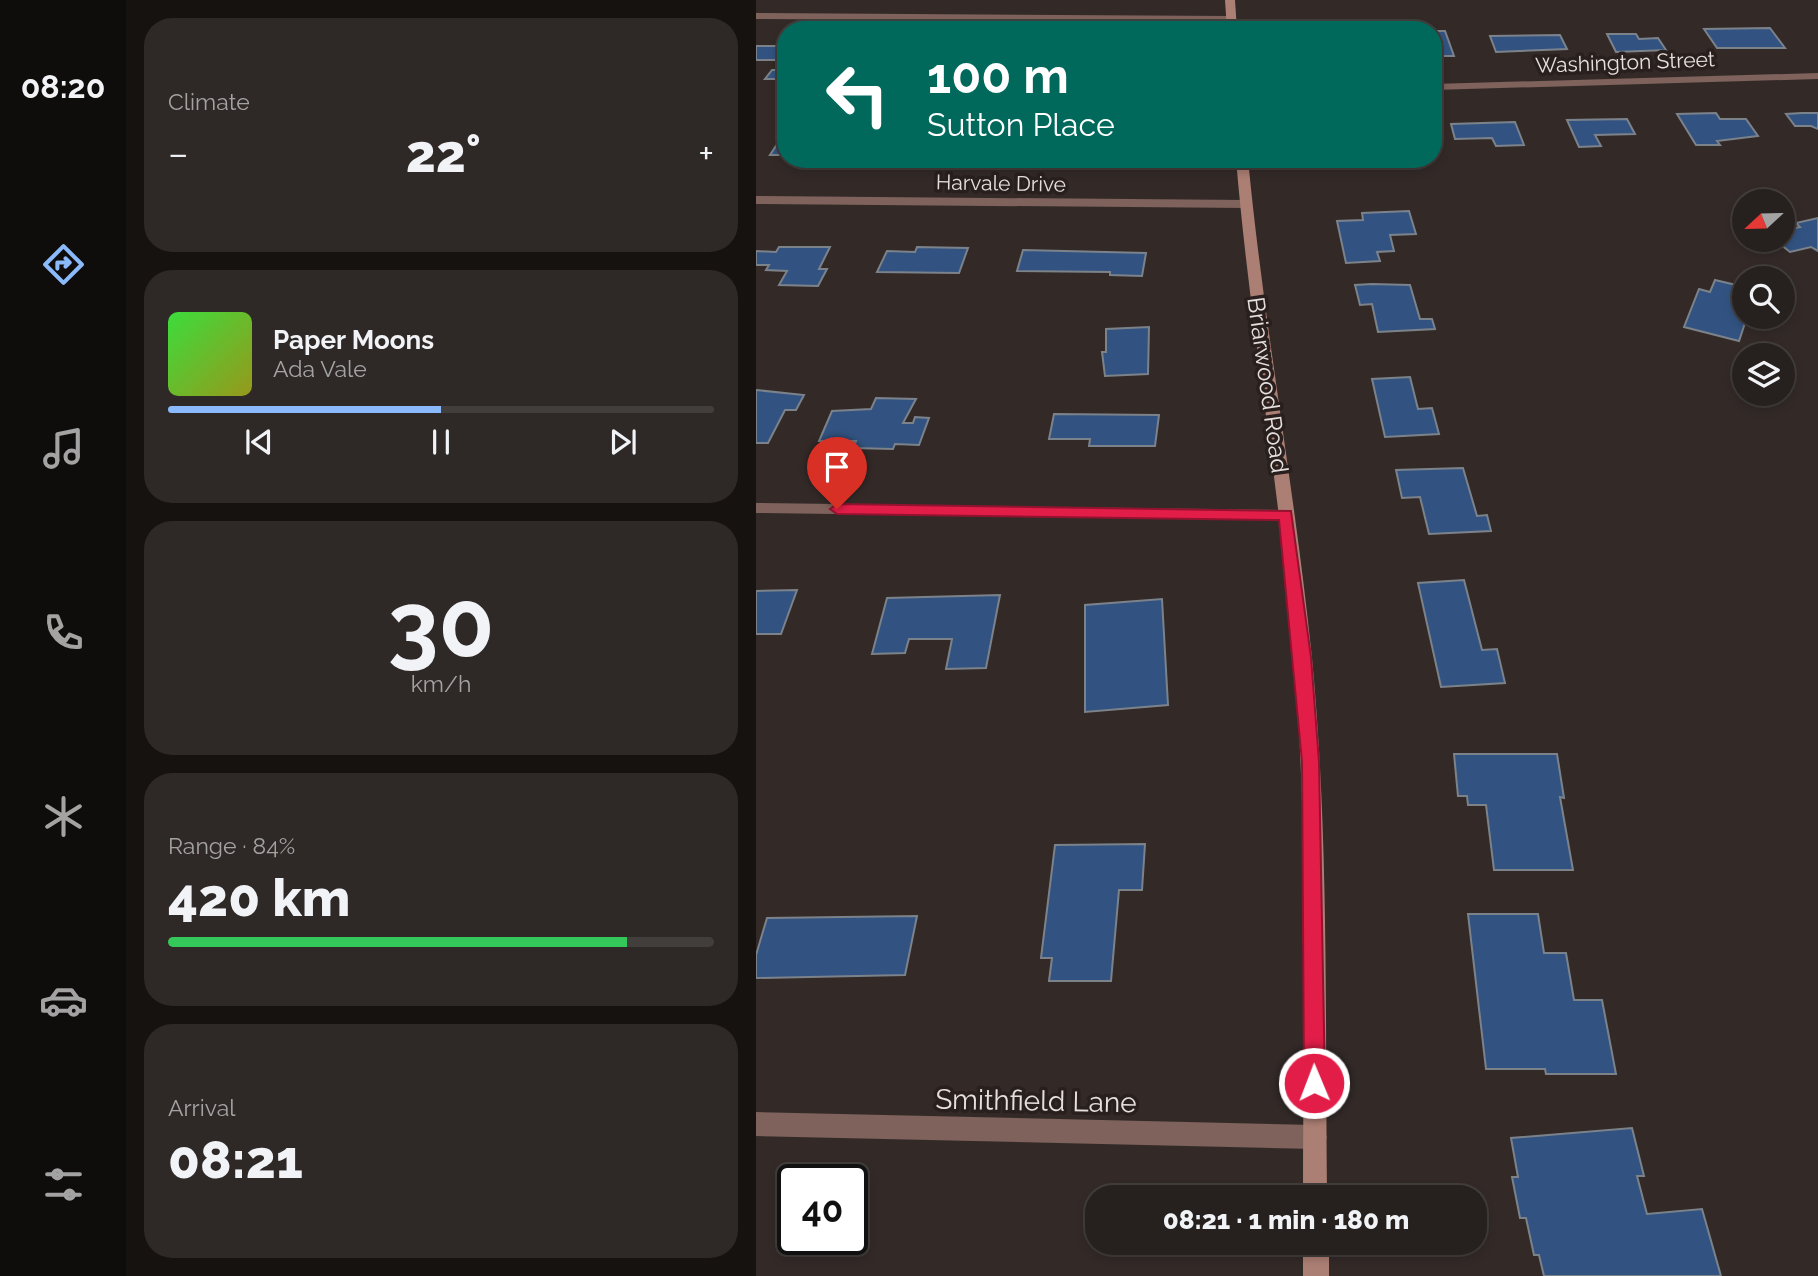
<!DOCTYPE html>
<meta charset="utf-8">
<style>
body{margin:0;font-family:Raleway,sans-serif;background:#2e2827;color:#f1f3f6;height:100vh;display:flex;flex-direction:column;font-size:26px;white-space:nowrap}
*{box-sizing:border-box;margin:0}
p{font-size:23px;color:#a4a3a4}
.icon{flex:none;width:38px;height:38px;fill:none;stroke:currentColor;stroke-width:2;stroke-linecap:round;stroke-linejoin:round}
.map{position:relative;flex:1;overflow:hidden}
.panel{display:flex;flex-direction:column;gap:18px;padding:18px;background:#151210;width:630px}
.panel>*{flex:none}
.banner{position:absolute;left:21px;top:21px;width:665px;height:147px;border-radius:28px;box-shadow:0 4px 10px #0003,0 0 0 2px #423e3c;background:#00695c;color:#fff;overflow:hidden}
.needle{width:46px;rotate:248deg}
.buttons{position:absolute;left:976px;top:189px;display:grid;gap:14px}
.buttons a{display:grid;place-items:center;width:63px;height:63px;border-radius:50%;background:#26201e;box-shadow:0 4px 10px #0003,0 0 0 2px #423e3c;font-size:35px}
.speed{position:absolute;left:21px;top:1164px;display:flex;gap:14px;font-size:35px;font-weight:700;text-align:center}
.speed>*{display:grid;place-content:center;width:91px;height:91px;border-radius:50%;background:#26201e;box-shadow:0 4px 10px #0003,0 0 0 2px #423e3c;line-height:1}
.speed .limit{border:4px solid #111;border-radius:10px;background:#fff;color:#111}
.pin{position:absolute;display:grid;place-items:center;width:60px;height:60px;color:#fff;margin:-72px -30px;border-radius:50% 50% 50% 0;rotate:-45deg;box-shadow:0 0 7px #0007}
.pin .icon{rotate:45deg}
.me{position:absolute;width:77px;margin:-38px;rotate:359deg;stroke-linejoin:round;filter:drop-shadow(0 0 5px #0008)}
.turn{display:flex;align-items:center;gap:24px;height:147px;padding:0 35px;font-size:32px}
.turn .icon{width:91px;height:91px;stroke-width:2.5}
.turn b{display:block;font-size:49px;line-height:60px}
.big{font-size:52px;font-weight:800;line-height:1.1}
.panel .widget{flex:1;display:flex;flex-direction:column;justify-content:center;gap:10px;min-width:0;padding:0 24px;border-radius:28px;background:#2e2827}
.panel .dial{align-items:center;gap:0}
.dial b{font-size:91px;line-height:1}
.song{display:flex;align-items:center;gap:21px}
.cover{width:84px;height:84px;border-radius:10px;background:linear-gradient(135deg,hsl(120 70% 55%),hsl(60 70% 35%))}
.played{height:7px;border-radius:4px;background:linear-gradient(90deg,#8abafc 50%,#423e3c 50%)}
.keys{display:flex;justify-content:space-around;direction:ltr}
.heat{display:flex;justify-content:space-between;align-items:center;font-size:38px;direction:ltr}
.charge{height:10px;border-radius:5px;background:linear-gradient(90deg,#34c759 84%,#423e3c 0)}
.trip{position:absolute;left:329px;top:1185px;width:402px;height:70px;border-radius:28px;background:#26201e;box-shadow:0 4px 10px #0003,0 0 0 2px #423e3c;font-weight:800;line-height:70px;text-align:center}
main{display:flex;flex:1;min-height:0}
.tabs{display:flex;flex-direction:column;width:126px;justify-content:space-around;align-items:center;background:#0f0d0c;color:#a4a3a4}
.tabs .icon{width:49px;height:49px}
.tabs .selected{color:#8abafc}
.tabs b{font-size:32px;color:#f1f3f6}
.map>svg:first-child{display:block}
</style>
<main>
<nav class="tabs">
<b>08:20</b>
<svg class="icon selected" aria-label="directions" viewBox="0 0 24 24"><path d="M12 3l9 9-9 9-9-9zM9 14v-3h6M13 9l2 2-2 2"/></svg>
<svg class="icon" aria-label="music" viewBox="0 0 24 24"><path d="M9 18V5l10-2v13"/><circle cx="6" cy="18" r="3"/><circle cx="16" cy="16" r="3"/></svg>
<svg class="icon" aria-label="phone" viewBox="0 0 24 24"><path d="M5 4h4l2 5-3 2q2 4 5 5l2-3 5 2v4C11 20 4 13 5 4z"/></svg>
<svg class="icon" aria-label="climate" viewBox="0 0 24 24"><path d="M12 3v18M4 7l16 10M4 17L20 7"/></svg>
<svg class="icon" aria-label="car" viewBox="0 0 24 24"><path d="M5 17H2v-5l4-1 3-4h7l3 4 3 1v5h-3M9 17h6M6 11h13"/><circle cx="7" cy="17" r="2"/><circle cx="17" cy="17" r="2"/></svg>
<svg class="icon" aria-label="filters" viewBox="0 0 24 24"><path d="M4 7h16M4 17h16"/><circle cx="9" cy="7" r="2"/><circle cx="15" cy="17" r="2"/></svg>
</nav>
<section class="panel">
<div class="widget"><p>Climate</p>
<div class="heat"><a>−</a><b class="big">22°</b><a>+</a></div>
</div>
<div class="widget">
<div class="song"><i class="cover"></i><div><b>Paper Moons</b><p>Ada Vale</p></div></div>
<div class="played"></div>
<div class="keys"><svg class="icon" aria-label="previous" viewBox="0 0 24 24"><path d="M18 5L8 12l10 7zM5 5v14"/></svg><svg class="icon" aria-label="pause" viewBox="0 0 24 24"><path d="M8 5v14M16 5v14"/></svg><svg class="icon" aria-label="next" viewBox="0 0 24 24"><path d="M6 5l10 7-10 7zM19 5v14"/></svg></div>
</div>
<div class="widget dial"><b>30</b><p>km/h</p></div>
<div class="widget"><p>Range · 84%</p><b class="big">420 km</b><div class="charge"></div></div>
<div class="widget"><p>Arrival</p><b class="big">08:21</b></div>
</section>
<div class="map">
<svg width="1062" height="1276" viewBox="0 0 1062 1276">
<rect width="100%" height="100%" fill="#332a28"/>
<g fill="#325381" stroke="#7c828a" stroke-width="2">
<path d="M 1014,28 L 1029,48 L 961,48 L 948,29 Z"/>
<path d="M 677,31 L 689,31 L 698,56 L 677,56 Z"/>
<path d="M 851,34 L 880,34 L 883,39 L 902,38 L 910,50 L 860,52 Z"/>
<path d="M 804,35 L 811,49 L 740,52 L 734,36 Z"/>
<path d="M 0,46 L 30,46 L 30,50 L 22,60 L 0,60 Z"/>
<path d="M 16,70 L 27,70 L 21,79 L 9,79 Z"/>
<path d="M 960,113 L 964,119 L 990,119 L 1002,136 L 961,141 L 964,145 L 940,145 L 921,114 Z"/>
<path d="M 1046,113 L 1062,113 L 1062,129 L 1055,126 L 1039,126 L 1030,114 Z"/>
<path d="M 871,119 L 879,134 L 839,135 L 845,146 L 823,147 L 811,120 Z"/>
<path d="M 759,122 L 768,145 L 740,146 L 736,138 L 699,139 L 695,124 Z"/>
<path d="M 29,132 L 30,155 L 14,155 Z"/>
<path d="M 66,159 L 98,159 L 96,163 L 64,163 Z"/>
<path d="M 193,159 L 224,159 L 222,164 L 191,164 Z"/>
<path d="M 318,159 L 388,159 L 386,167 L 317,165 Z"/>
<path d="M 581,159 L 664,159 L 665,160 L 581,163 Z"/>
<path d="M 653,211 L 660,234 L 634,235 L 638,251 L 621,252 L 624,261 L 590,263 L 581,221 L 607,220 L 606,213 Z"/>
<path d="M 1062,218 L 1062,251 L 1055,247 L 1034,252 L 1019,240 L 1027,240 L 1027,230 L 1044,227 L 1040,223 Z"/>
<path d="M 23,247 L 74,247 L 63,269 L 71,269 L 62,286 L 23,285 L 31,271 L 10,270 L 13,265 L 0,265 L 0,251 L 20,252 Z"/>
<path d="M 161,247 L 212,248 L 203,273 L 121,272 L 131,251 L 159,252 Z"/>
<path d="M 267,250 L 390,253 L 386,276 L 354,275 L 354,272 L 261,271 Z"/>
<path d="M 959,280 L 989,287 L 989,317 L 991,317 L 983,341 L 928,327 L 943,289 L 954,292 Z"/>
<path d="M 616,284 L 654,285 L 664,319 L 676,319 L 679,329 L 622,332 L 616,304 L 604,305 L 599,285 Z"/>
<path d="M 393,327 L 392,374 L 349,376 L 346,352 L 350,352 L 350,329 Z"/>
<path d="M 654,377 L 662,409 L 676,408 L 683,434 L 629,437 L 616,379 Z"/>
<path d="M 0,390 L 48,395 L 40,410 L 29,410 L 12,443 L 0,443 Z"/>
<path d="M 120,398 L 160,399 L 147,423 L 157,423 L 159,417 L 173,418 L 163,445 L 139,444 L 137,449 L 97,448 L 100,441 L 63,441 L 76,411 L 115,409 Z"/>
<path d="M 298,414 L 403,415 L 399,446 L 333,446 L 334,439 L 293,439 Z"/>
<path d="M 707,468 L 721,516 L 731,515 L 735,531 L 673,534 L 664,497 L 646,498 L 640,470 Z"/>
<path d="M 708,580 L 726,650 L 741,649 L 749,683 L 685,687 L 662,583 Z"/>
<path d="M 41,590 L 25,634 L 0,634 L 0,591 Z"/>
<path d="M 244,595 L 230,668 L 190,669 L 196,639 L 153,639 L 149,653 L 116,654 L 131,598 Z"/>
<path d="M 406,599 L 412,705 L 329,712 L 329,605 Z"/>
<path d="M 698,754 L 801,754 L 808,798 L 804,797 L 817,870 L 738,870 L 730,805 L 712,805 L 711,796 L 702,796 Z"/>
<path d="M 389,844 L 386,890 L 363,890 L 355,981 L 293,981 L 296,958 L 285,958 L 299,845 Z"/>
<path d="M 712,914 L 782,914 L 788,953 L 810,953 L 818,1000 L 846,1000 L 860,1074 L 790,1074 L 789,1069 L 730,1069 Z"/>
<path d="M 161,916 L 149,975 L 0,978 L 0,955 L 11,918 Z"/>
<path d="M 876,1128 L 888,1176 L 881,1176 L 891,1214 L 946,1209 L 965,1276 L 788,1276 L 783,1255 L 778,1255 L 770,1218 L 764,1218 L 756,1177 L 762,1177 L 755,1138 Z"/>
</g>
<g fill="none" stroke-linecap="round" stroke-linejoin="round">
<g fill="#7e625b" fill-rule="evenodd">
<path d="M 0,13 L 475,16 L 480,19 L 475,22 L 0,19 Z"/>
<path d="M 1062,73 L 1062,79 L 677,90 L 677,84 Z"/>
<path d="M 0,196 L 490,200 L 496,204 L 490,208 L 0,204 Z"/>
<path d="M 0,503 L 530,510 L 538,515 L 530,520 L 0,513 Z"/>
<path d="M 0,1112 L 559,1125 L 567,1129 L 571,1137 L 567,1145 L 559,1149 L 0,1136 Z"/>
</g>
<g fill="#ac7f74" fill-rule="evenodd">
<path d="M 469,0 L 479,0 L 481,30 L 471,30 Z"/>
<path d="M 480,159 L 492,159 C 508,326 539,491 556,658 C 573,837 569,1017 571,1197 L 547,1197 C 547,1018 553,837 538,658 C 524,491 494,326 480,159 Z"/>
<rect x="547" y="1242" width="26" height="34"/>
</g>
</g>
<path fill="#e11d48" stroke="#92132f" stroke-width="2" d="M 81,504 L 535,511 L 555,657 L 563,762 L 569,1083 L 566,1091 L 558,1094 L 551,1091 L 548,1083 L 546,762 L 523,520 L 81,514 L 74,509 Z"/>
<g text-anchor="middle" dominant-baseline="central" stroke-width="7" stroke-linejoin="round" paint-order="stroke">
<g font-size="21" fill="#e5dfdd" stroke="#29201e">
<text transform="translate(869 62) rotate(-2)">Washington Street</text>
<text transform="translate(245 183) rotate(1)">Harvale Drive</text>
</g>
<g font-size="24" fill="#e5dfdd" stroke="#29201e">
<text transform="translate(512 385) rotate(82)">Briarwood Road</text>
</g>
<g font-size="28" fill="#e5dfdd" stroke="#29201e">
<text transform="translate(280 1101) rotate(1)">Smithfield Lane</text>
</g>
</g>
</svg>
<div class="buttons">
<a><svg class="needle" viewBox="-14 -14 28 28"><path d="M0-13l5 13h-10z" fill="#e53935"/><path d="M0 13l5-13h-10z" fill="#a4a3a4"/></svg></a>
<a><svg class="icon" aria-label="search" viewBox="0 0 24 24"><circle cx="10" cy="10" r="6"/><path d="M15 15l6 6"/></svg></a>
<a><svg class="icon" aria-label="layers" viewBox="0 0 24 24"><path d="M12 4l9 5-9 5-9-5zM3 14l9 5 9-5"/></svg></a>
</div>
<div class="speed"><div class="limit">40</div></div>
<div class="pin" style="left:81px;top:509px;background:#d93025"><svg class="icon" aria-label="arrive" viewBox="0 0 24 24"><path d="M6 21V4h12l-3 4 3 4H6"/></svg></div>
<svg class="me" style="left:558px;top:1083px" viewBox="-20 -20 40 40"><circle r="17" fill="#e11d48" stroke="#fff" stroke-width="3"/><path d="M0-11L8 9 0 5-8 9z" fill="#fff"/></svg>
<div class="trip">08:21 · 1 min · 180 m</div>
<div class="banner">
<div class="turn"><svg class="icon" aria-label="left" viewBox="0 0 24 24"><path d="M17 20v-9H6M10 6l-5 5 5 5"/></svg><div><b>100 m</b>Sutton Place</div></div>
</div>
</div>
</main>
